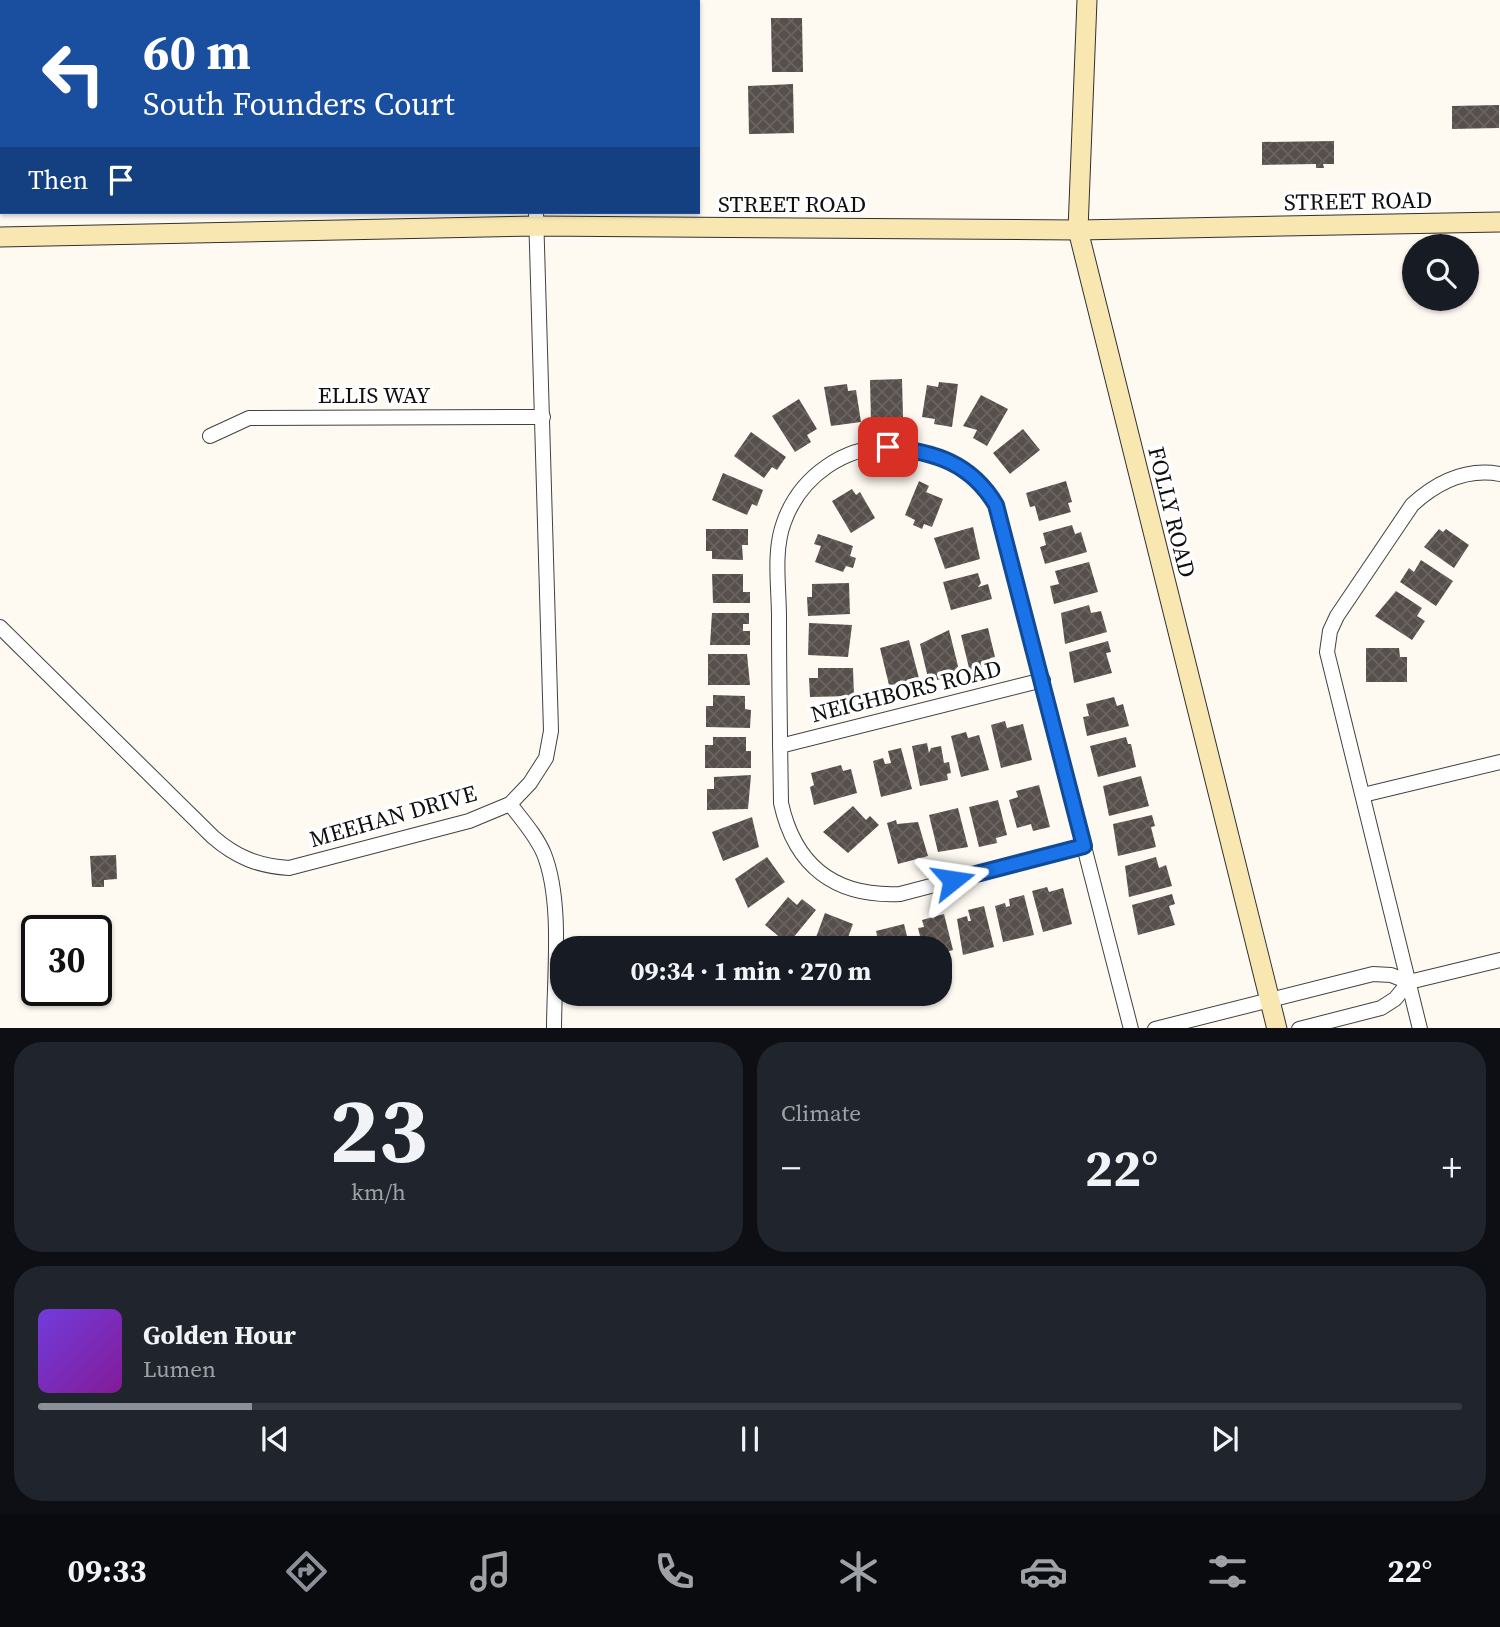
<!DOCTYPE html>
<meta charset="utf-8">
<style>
body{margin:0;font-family:"Source Serif 4",serif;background:#20242c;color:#f1f3f6;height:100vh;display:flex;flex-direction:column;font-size:26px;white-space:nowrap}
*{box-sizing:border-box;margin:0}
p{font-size:23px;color:#9ea1a6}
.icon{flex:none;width:38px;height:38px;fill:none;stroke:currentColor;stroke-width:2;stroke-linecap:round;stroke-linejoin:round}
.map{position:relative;height:1028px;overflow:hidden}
.side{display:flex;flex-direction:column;gap:14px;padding:14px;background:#0d0f14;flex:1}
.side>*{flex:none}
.guide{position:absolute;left:0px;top:0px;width:700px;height:214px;box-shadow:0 2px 5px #0004;background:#1a4fa0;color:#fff;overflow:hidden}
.fabs{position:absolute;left:1402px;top:234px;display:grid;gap:14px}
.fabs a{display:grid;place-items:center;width:77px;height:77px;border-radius:50%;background:#171b24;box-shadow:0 2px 5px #0004;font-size:35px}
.speed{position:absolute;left:21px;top:915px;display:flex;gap:14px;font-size:35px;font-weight:700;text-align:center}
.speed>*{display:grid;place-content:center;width:91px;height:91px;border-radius:50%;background:#171b24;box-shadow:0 2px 5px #0004;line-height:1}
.speed .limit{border:4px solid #111;border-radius:10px;background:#fff;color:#111}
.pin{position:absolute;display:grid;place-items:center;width:60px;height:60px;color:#fff;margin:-30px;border-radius:14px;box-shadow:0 4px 10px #0006}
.me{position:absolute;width:77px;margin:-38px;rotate:75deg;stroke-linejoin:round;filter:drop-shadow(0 0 5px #0008)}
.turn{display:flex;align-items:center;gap:24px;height:147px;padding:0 28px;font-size:32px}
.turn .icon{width:91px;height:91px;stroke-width:2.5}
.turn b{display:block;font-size:49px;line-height:60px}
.then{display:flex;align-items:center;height:66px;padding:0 28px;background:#0003;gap:14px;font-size:26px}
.big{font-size:52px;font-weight:700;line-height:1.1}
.side .tile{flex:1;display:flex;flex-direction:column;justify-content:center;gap:10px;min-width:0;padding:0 24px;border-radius:28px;background:#20242c}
.side .dial{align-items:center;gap:0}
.dial b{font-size:91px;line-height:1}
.song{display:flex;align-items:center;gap:21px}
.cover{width:84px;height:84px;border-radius:10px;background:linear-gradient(135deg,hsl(260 70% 55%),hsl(290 70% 35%))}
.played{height:7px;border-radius:4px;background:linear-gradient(90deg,#8c9099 15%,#363941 15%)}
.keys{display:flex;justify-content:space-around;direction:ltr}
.heat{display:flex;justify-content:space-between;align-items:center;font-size:38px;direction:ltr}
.side .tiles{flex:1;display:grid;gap:14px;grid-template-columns:1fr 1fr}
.tile:last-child{grid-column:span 2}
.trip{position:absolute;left:550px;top:936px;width:402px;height:70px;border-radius:28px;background:#171b24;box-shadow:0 2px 5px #0004;font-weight:700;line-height:70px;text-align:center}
.dock{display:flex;height:112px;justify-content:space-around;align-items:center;background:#090b0e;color:#9ea1a6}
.dock .icon{width:49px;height:49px}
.dock .active{color:#8c9099}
.dock b{font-size:32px;color:#f1f3f6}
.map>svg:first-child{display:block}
</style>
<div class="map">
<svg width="1500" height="1029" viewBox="0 0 1500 1029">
<defs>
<pattern id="building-cross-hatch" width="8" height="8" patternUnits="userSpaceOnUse" patternTransform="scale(1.75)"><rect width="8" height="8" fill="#574f4c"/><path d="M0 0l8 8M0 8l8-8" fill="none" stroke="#6a6461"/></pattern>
</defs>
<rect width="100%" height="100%" fill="#fefaf2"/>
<g fill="url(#building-cross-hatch)">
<path d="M 771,18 L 802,18 L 803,72 L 772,72 Z"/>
<path d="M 793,84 L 794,133 L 749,134 L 748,86 Z"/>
<path d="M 1499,105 L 1499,128 L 1452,129 L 1452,106 Z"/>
<path d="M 1334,141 L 1334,164 L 1323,164 L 1324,168 L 1316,168 L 1316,164 L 1262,165 L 1262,142 Z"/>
<path d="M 902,379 L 903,417 L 871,422 L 870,380 Z"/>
<path d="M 939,382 L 958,384 L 952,427 L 934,424 L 935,419 L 922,417 L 927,385 L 938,387 Z"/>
<path d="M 847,384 L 848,391 L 856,390 L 861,422 L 831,426 L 824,387 Z"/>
<path d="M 981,395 L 1008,409 L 987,446 L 973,438 L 977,430 L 963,426 Z"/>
<path d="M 799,399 L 817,429 L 807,435 L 811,442 L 795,452 L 772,416 Z"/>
<path d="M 1023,429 L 1040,450 L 1010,474 L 993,453 Z"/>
<path d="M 751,432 L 786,457 L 777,470 L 772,467 L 764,478 L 734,456 Z"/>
<path d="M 723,473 L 763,490 L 757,506 L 752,504 L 747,515 L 712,500 Z"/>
<path d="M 919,481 L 929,486 L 926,492 L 943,499 L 932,527 L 924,524 L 922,529 L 913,525 L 915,520 L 905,515 Z"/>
<path d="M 1066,481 L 1072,502 L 1068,503 L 1071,512 L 1039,521 L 1035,506 L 1030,507 L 1026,493 Z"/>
<path d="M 852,489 L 856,495 L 860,492 L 875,518 L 851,533 L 832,501 Z"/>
<path d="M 1072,525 L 1075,534 L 1081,532 L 1087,552 L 1045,564 L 1040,547 L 1046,545 L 1043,533 Z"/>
<path d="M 973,527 L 980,559 L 945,569 L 934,538 Z"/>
<path d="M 706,529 L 748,529 L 748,545 L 742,545 L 743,560 L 712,559 L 712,551 L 706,551 Z"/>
<path d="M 1439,529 L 1443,532 L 1446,529 L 1469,545 L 1454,568 L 1424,547 Z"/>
<path d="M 818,534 L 853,546 L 850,556 L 856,558 L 853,568 L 846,566 L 843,572 L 815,562 L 821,546 L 814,544 Z"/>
<path d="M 1421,560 L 1453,581 L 1436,606 L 1400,582 L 1409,568 L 1414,572 Z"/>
<path d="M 1089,562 L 1098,592 L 1054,604 L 1050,586 L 1059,584 L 1055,571 Z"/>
<path d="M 978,573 L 981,583 L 978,587 L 988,584 L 992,599 L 951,610 L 943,582 Z"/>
<path d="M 712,574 L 743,574 L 743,592 L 750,592 L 750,603 L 713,603 Z"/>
<path d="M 849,583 L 850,614 L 808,616 L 807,597 L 812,597 L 812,584 Z"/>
<path d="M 1396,591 L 1422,608 L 1417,616 L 1425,621 L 1412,640 L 1375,616 Z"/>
<path d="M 1089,605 L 1091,613 L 1101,611 L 1107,632 L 1065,644 L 1061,613 Z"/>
<path d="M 712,613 L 749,613 L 749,624 L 743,624 L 743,631 L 750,631 L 750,645 L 710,645 Z"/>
<path d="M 809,623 L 852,625 L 848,657 L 808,655 Z"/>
<path d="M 988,628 L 995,657 L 990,658 L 991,664 L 970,672 L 961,635 Z"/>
<path d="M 949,630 L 959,670 L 956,671 L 957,675 L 929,682 L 920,644 Z"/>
<path d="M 909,640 L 920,682 L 889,685 L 880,648 Z"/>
<path d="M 1108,641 L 1111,652 L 1106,653 L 1112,673 L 1074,683 L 1069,652 Z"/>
<path d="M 1366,648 L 1399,648 L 1400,657 L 1407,657 L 1407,682 L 1366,682 Z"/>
<path d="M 708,654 L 747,654 L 750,685 L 708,685 Z"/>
<path d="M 818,668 L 853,668 L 854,696 L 810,697 L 809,678 L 818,678 Z"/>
<path d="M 713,695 L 745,696 L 745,709 L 751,710 L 750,728 L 706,727 L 706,706 L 713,706 Z"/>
<path d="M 1114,697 L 1117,706 L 1123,704 L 1129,726 L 1087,736 L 1083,717 L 1089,716 L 1086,704 Z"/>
<path d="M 1005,721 L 1007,728 L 1023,724 L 1032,760 L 1001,768 L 991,725 Z"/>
<path d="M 966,732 L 968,738 L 979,735 L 989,770 L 961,777 L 951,736 Z"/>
<path d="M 713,737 L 746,737 L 746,751 L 751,751 L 751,768 L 705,768 L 705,745 L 713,745 Z"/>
<path d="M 1126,737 L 1128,744 L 1131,744 L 1136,767 L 1098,777 L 1090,746 Z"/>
<path d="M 927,743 L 929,753 L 931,748 L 941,746 L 944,763 L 949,762 L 951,773 L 947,774 L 948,780 L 920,786 L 912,746 Z"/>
<path d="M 901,748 L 912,789 L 881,797 L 873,761 L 883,758 L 885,764 L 891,763 L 888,751 Z"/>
<path d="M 841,765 L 843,771 L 851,769 L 857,793 L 814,805 L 810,787 L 814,785 L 811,773 Z"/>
<path d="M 751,775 L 748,809 L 707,810 L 707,789 L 714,789 L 714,777 Z"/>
<path d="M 1141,776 L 1149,806 L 1109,816 L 1103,786 Z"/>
<path d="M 1039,785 L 1050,827 L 1033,831 L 1031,824 L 1017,828 L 1009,800 L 1018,797 L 1016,791 Z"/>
<path d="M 998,800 L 1007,835 L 996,838 L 997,843 L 979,847 L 969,807 Z"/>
<path d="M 853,806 L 866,820 L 870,816 L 879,825 L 848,853 L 823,832 Z"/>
<path d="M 958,808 L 968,847 L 938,852 L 929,815 Z"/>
<path d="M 1152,815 L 1155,826 L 1151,827 L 1156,847 L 1118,856 L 1113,824 Z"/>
<path d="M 752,817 L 759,847 L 723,861 L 712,832 Z"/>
<path d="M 896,820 L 897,824 L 918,822 L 928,856 L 898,864 L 887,823 Z"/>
<path d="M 116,855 L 117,879 L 104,880 L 104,887 L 92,887 L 90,856 Z"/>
<path d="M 767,857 L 785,882 L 748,908 L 735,879 Z"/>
<path d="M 1156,857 L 1159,868 L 1166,865 L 1172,886 L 1129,897 L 1125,866 Z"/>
<path d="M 1047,887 L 1049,892 L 1063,888 L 1072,924 L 1043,932 L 1032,891 Z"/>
<path d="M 1172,894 L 1175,904 L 1169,906 L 1175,925 L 1138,935 L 1132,905 Z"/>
<path d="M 1024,895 L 1034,935 L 1003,942 L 995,906 L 1005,903 L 1006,907 L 1010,906 L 1009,899 Z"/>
<path d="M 788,897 L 797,905 L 802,899 L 816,910 L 788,944 L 765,925 Z"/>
<path d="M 984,906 L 994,947 L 963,955 L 957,919 L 967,916 L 968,921 L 971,921 L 968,910 Z"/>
<path d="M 825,913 L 853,924 L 844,948 L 812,948 Z"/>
<path d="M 944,914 L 953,950 L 940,954 L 940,948 L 923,948 L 918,928 L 924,927 L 922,920 Z"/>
<path d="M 904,924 L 910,948 L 880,948 L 876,931 Z"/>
</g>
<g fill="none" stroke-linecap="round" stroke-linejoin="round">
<g stroke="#424242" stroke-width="16">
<g id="street">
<path d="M 532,0 L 532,2"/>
<path d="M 210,436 L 249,418 L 543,417"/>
<path d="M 0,627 L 213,837 C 236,857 258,866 289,868 L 469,821 L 510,804 L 530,783 L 546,758 L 551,731 L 536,212"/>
<path d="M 780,746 L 1043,680"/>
<path d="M 1363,795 L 1500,762"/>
<path d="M 510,804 C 522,820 536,835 544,854 C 563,902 554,977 554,1029"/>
<path d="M 1084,846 L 900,894 C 836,897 795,867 781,803 C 780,741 779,679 779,617 C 779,587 773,551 784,522 C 800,477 846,443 895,448 C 939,453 973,465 996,505 L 1131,1029"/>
<path d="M 1155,1029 L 1373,974 L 1391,975 L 1409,982 L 1500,960"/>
<path d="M 1299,1029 L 1381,1008 L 1395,999 L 1409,982"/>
<path d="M 1420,1029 L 1327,652 L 1330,631 L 1337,616 L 1412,505 C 1437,482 1467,468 1500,474"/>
</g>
</g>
<g stroke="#313131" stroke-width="21">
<g id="secondary">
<path d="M 1087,0 L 1078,230 L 1277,1029"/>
<path d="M 0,237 L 537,226 L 1078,230 L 1500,222"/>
</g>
</g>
<use href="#street" stroke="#fff" stroke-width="14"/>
<use href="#secondary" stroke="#f9e7b2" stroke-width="19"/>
</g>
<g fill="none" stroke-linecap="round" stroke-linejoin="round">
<g stroke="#114b97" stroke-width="18">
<path id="route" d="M 888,447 C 935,452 971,463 996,505 L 1084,846 L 953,880"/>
</g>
<use href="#route" stroke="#1a73e8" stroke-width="12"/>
</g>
<g text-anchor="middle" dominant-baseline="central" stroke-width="7" stroke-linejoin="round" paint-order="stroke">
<g font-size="23" fill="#0f0f0f" stroke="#fff">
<text transform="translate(1358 201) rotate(-1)">STREET ROAD</text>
<text x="792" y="204">STREET ROAD</text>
<text x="374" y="395">ELLIS WAY</text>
<text transform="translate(1172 512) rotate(76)">FOLLY ROAD</text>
<text transform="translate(906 691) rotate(-14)">NEIGHBORS ROAD</text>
<text transform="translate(393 816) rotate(-16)">MEEHAN DRIVE</text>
</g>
</g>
</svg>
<div class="fabs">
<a><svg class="icon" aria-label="search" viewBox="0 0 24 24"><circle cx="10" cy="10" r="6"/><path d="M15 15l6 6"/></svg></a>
</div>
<div class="speed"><div class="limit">30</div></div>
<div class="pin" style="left:888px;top:447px;background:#d93025"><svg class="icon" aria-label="arrive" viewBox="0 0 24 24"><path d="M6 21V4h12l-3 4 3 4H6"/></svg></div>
<svg class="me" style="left:953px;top:880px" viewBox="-20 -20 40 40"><path d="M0-17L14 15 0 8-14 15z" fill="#1a73e8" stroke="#fff" stroke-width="4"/></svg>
<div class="trip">09:34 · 1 min · 270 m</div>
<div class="guide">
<div class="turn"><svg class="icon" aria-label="left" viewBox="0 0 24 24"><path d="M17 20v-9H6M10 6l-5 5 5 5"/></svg><div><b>60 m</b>South Founders Court</div></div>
<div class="then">Then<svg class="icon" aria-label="arrive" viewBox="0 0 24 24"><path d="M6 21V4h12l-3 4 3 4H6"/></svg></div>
</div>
</div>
<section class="side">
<div class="tiles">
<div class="tile dial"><b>23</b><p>km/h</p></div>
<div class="tile"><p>Climate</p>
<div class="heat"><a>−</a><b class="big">22°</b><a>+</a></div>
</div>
<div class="tile">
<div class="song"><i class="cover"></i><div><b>Golden Hour</b><p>Lumen</p></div></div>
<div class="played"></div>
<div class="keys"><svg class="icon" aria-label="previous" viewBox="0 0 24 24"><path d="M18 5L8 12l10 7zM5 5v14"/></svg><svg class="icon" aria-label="pause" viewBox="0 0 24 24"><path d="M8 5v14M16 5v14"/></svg><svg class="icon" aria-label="next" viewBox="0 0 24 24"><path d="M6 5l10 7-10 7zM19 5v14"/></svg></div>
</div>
</div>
</section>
<nav class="dock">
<b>09:33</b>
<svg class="icon active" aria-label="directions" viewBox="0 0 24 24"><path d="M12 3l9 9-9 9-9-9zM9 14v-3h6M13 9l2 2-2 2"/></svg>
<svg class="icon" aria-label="music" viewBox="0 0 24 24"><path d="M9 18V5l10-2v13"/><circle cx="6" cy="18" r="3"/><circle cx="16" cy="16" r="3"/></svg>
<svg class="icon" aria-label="phone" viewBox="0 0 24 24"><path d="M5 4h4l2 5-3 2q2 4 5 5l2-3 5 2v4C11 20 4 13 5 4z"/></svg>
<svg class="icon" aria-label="climate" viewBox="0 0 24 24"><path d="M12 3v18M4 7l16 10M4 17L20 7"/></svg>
<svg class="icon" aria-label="car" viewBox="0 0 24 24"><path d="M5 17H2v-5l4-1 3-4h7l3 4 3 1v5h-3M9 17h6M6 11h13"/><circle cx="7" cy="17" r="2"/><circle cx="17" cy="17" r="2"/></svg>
<svg class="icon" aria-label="filters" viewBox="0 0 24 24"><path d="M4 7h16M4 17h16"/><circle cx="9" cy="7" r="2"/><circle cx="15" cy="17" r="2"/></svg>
<b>22°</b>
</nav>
